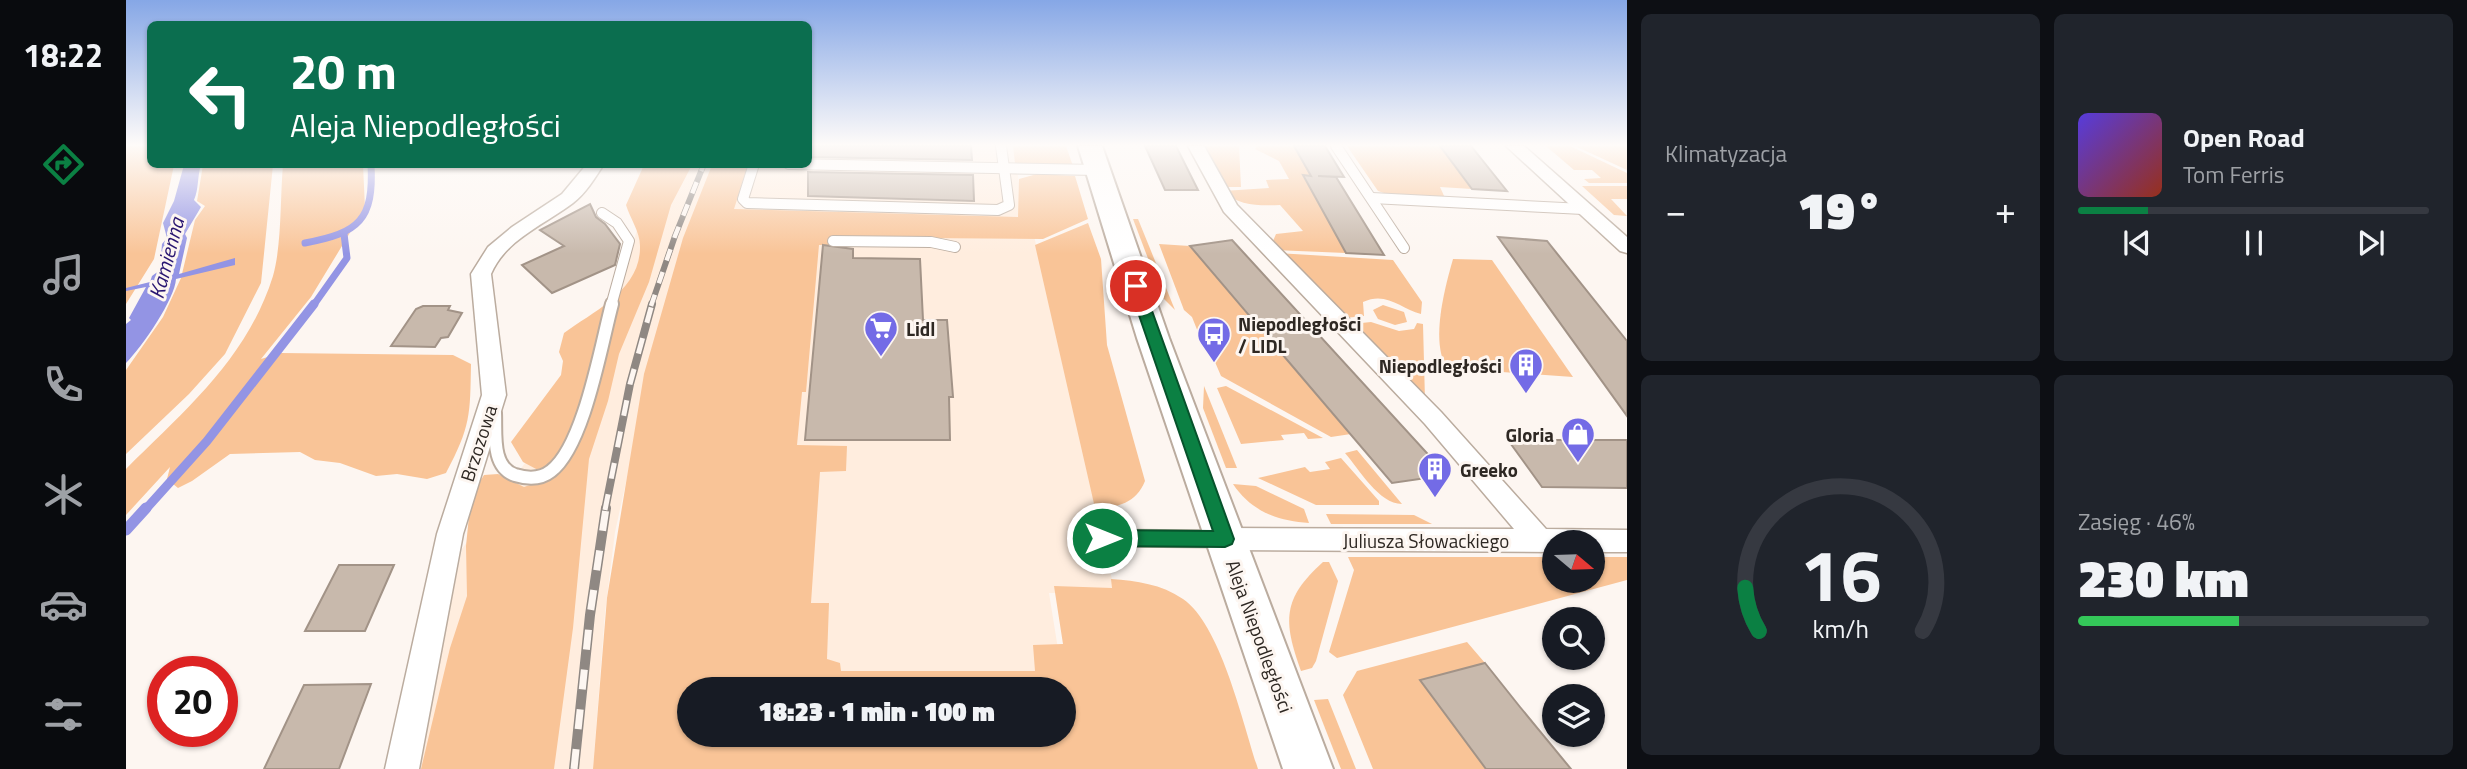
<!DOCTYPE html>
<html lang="pl">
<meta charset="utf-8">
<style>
body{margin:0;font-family:"Titillium Web",sans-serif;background:#20242c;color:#f1f3f6;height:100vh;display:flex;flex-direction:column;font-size:26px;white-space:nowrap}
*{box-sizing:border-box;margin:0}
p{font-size:23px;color:#9ea1a6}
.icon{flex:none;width:38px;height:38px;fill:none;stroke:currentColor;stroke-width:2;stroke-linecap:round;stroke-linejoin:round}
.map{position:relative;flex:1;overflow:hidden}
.details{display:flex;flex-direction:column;gap:14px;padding:14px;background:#0d0f14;width:840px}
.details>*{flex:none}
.guide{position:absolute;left:21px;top:21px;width:665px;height:147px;border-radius:10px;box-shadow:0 2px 5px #0004;background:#0b6e4f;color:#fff;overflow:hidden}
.needle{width:46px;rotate:109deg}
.controls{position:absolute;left:1416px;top:530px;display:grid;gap:14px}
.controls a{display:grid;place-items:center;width:63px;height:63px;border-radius:50%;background:#171b24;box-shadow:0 2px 5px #0004;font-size:35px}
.speed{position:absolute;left:21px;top:656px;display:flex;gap:14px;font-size:35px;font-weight:700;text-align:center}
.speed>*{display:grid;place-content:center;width:91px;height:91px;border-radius:50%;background:#171b24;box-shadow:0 2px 5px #0004;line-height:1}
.speed .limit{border:10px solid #d22;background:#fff;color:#111}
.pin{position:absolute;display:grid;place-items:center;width:60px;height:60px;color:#fff;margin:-30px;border:4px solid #fff;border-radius:50%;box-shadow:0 2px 7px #0007}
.me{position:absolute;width:77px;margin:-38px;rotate:90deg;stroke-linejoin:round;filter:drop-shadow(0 0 5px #0008)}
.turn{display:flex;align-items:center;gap:24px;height:147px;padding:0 28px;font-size:32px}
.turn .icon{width:91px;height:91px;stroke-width:2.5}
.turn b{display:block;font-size:49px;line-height:60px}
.big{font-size:52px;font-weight:800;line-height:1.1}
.details .widget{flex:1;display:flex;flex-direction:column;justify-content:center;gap:10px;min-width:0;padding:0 24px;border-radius:10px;background:#20242c}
.details .dial{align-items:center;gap:0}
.dial svg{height:182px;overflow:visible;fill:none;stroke:#363941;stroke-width:7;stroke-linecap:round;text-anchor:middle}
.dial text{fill:#f1f3f6;stroke:none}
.song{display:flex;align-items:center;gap:21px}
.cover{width:84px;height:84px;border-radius:10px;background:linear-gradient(135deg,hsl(250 70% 55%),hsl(10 70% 35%))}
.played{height:7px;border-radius:4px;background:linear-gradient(90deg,#0b8043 20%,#363941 20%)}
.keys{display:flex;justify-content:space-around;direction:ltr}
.heat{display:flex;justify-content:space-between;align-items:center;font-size:38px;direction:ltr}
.charge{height:10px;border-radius:5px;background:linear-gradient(90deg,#34c759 46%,#363941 0)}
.details .tiles{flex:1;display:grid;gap:14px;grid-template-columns:repeat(2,1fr)}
.trip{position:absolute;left:551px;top:677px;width:399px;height:70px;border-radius:35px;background:#171b24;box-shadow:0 2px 5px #0004;font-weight:800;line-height:70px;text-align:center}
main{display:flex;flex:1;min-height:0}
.tabs{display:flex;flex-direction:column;width:126px;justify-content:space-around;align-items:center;background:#090b0e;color:#9ea1a6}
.tabs .icon{width:49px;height:49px}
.tabs .current{color:#0b8043}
.tabs b{font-size:32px;color:#f1f3f6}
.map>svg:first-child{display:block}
</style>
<main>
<nav class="tabs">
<b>18:22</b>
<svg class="icon current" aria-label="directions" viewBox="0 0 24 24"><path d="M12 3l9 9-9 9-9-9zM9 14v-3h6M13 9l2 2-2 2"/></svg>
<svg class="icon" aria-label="music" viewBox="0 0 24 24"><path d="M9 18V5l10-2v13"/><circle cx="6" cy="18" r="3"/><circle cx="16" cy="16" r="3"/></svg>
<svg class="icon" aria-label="phone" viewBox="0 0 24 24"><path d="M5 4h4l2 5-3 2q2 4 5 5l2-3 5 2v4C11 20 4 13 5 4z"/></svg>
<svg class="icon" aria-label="climate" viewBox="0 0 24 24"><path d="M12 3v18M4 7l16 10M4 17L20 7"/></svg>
<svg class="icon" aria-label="car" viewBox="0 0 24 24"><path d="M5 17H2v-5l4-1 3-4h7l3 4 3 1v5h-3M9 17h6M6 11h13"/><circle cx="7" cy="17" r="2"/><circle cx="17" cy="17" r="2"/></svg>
<svg class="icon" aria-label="filters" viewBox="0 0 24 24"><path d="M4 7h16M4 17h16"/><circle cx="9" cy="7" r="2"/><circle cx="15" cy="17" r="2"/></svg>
</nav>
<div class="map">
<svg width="1501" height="769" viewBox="0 0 1501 769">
<rect width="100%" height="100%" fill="#fdf6f1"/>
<g fill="#ffedde">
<path d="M 683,146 L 887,146 L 899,219 L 594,215 L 609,165 L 682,164 Z"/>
<path d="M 546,165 L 605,165 L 513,423 L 489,532 L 479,613 L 467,769 L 291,769 L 336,549 L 473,362 L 511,230 Z"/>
<path d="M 906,227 L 989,593 L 923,593 L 936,674 L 642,670 L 688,229 Z"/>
</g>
<g fill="#f9c497" fill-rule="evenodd">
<path d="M 0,146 L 24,146 L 24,164 L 48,165 L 28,259 L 0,304 Z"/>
<path d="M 887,146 L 940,146 L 947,166 L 896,166 L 889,163 Z"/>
<path d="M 1076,146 L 1113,146 L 1115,187 L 1097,187 Z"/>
<path d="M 1131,146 L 1168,146 L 1185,176 L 1177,176 L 1220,253 L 1148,250 L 1147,241 L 1150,234 L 1177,231 L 1154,205 C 1134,206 1112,206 1097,191 L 1143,188 L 1140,180 L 1163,179 L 1153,161 L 1129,149 Z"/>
<path d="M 1221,146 L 1314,146 L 1346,189 L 1314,187 L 1319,198 L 1258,193 L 1252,191 Z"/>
<path d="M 1420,146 L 1444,146 L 1501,173 L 1501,183 L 1463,183 L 1458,179 L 1475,178 L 1466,170 L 1448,170 Z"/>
<path d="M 1449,146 L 1501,146 L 1501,170 Z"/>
<path d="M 77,165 L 147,165 L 135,283 L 99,354 L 63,394 L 0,454 L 0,370 L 37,317 L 55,278 L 69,220 L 79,206 L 71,201 Z"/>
<path d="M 157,165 L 237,165 L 239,208 L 185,297 L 135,359 L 155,353 L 327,355 L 345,364 C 344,415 345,426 320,473 L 301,479 L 271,474 L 250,476 L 214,463 L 189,460 L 174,452 L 104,454 L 66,481 L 52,488 L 41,479 L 44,467 L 0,515 L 0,469 C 59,410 121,359 147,276 C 156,244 154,198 157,165 Z"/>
<path d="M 518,165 L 566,165 L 545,205 L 523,282 L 493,354 L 482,401 L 463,459 L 447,628 L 428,769 L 295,769 L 324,648 L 341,596 L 340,546 L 345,496 L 358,475 L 372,474 L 398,487 L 415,481 L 412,470 L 397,462 L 385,442 L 435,375 L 437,361 L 433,352 L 438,333 C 468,311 515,290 514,246 C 514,232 504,218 500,205 Z"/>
<path d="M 586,165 L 622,165 L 608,209 L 892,217 L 893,179 L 911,174 L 949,176 L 962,219 L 917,239 L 796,238 L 796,245 L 693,245 L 680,392 L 676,392 L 671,445 L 721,446 L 720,471 L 694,472 L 685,603 L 703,603 L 701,659 L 714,663 L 715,671 L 909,671 L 907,645 L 937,644 L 928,586 L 986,588 L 985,579 C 1011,581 1035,584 1057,599 C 1095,625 1117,724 1132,769 L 467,769 L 481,598 L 518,374 L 557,238 ZM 564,690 L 938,690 L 938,735 L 564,735 Z"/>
<path d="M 1456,186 L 1501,186 L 1501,199 L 1485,199 L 1501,216 L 1488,215 Z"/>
<path d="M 1007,219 L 1012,219 L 1049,310 L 1037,298 Z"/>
<path d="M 962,223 L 975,259 L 981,345 L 1019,481 C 1010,503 992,508 969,508 L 909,245 Z"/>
<path d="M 1033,244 L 1064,246 L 1225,434 L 1205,437 L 1095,376 L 1086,355 L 1080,352 L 1066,317 L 1058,310 Z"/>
<path d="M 1151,253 L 1267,260 L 1296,302 L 1295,314 C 1275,309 1261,291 1237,302 L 1238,316 L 1219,318 Z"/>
<path d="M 1327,259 L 1366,260 L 1447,377 L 1321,368 C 1304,342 1319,287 1327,259 Z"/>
<path d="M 1257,305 L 1278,312 L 1281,322 L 1269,325 L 1252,319 L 1247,310 Z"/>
<path d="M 1245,322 L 1273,331 L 1288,329 L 1291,323 L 1297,324 L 1299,400 L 1226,324 Z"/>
<path d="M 1078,386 L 1111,468 L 1100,468 L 1077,408 Z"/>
<path d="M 1100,386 L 1197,438 L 1182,439 L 1178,433 L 1155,435 L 1158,440 L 1115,444 L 1091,388 Z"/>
<path d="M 1231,450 L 1276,504 C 1253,504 1233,469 1219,453 Z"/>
<path d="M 1215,458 L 1253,501 L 1253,505 L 1190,505 L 1132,478 L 1179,467 L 1184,472 L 1204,469 L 1199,462 Z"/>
<path d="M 1107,484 L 1130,486 L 1178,509 L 1183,523 C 1151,521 1125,511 1107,484 Z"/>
<path d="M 1200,514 L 1288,515 L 1306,524 L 1205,524 Z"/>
<path d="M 1222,557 L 1428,557 L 1428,581 L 1466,581 L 1467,557 L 1501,557 L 1501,580 L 1211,658 L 1203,652 L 1228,570 Z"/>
<path d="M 1197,562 L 1203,562 L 1212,581 L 1190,661 L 1186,668 L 1175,671 C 1157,621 1156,599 1197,562 Z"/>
<path d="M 1341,642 L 1359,663 L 1301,679 L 1360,769 L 1247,769 L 1217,695 L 1231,671 Z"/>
<path d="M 1202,699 L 1230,769 L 1215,769 L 1188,700 Z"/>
</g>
<path fill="#9394e4" d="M 58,165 L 75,165 C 71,177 73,189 68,200 L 75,207 L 59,234 L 61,238 L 53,274 L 109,258 L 109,265 L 50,279 C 49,299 16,347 0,363 L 0,324 L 5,320 L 3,318 L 20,287 L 0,291 L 0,288 L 24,282 L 26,276 L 34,270 L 36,244 L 41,238 L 37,223 L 48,201 Z"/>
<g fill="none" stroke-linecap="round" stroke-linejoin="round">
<g stroke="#9394e4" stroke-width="7">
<path d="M 179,243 C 233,233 248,220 245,164"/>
<path d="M 187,306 L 221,258 L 218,234"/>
</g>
<path stroke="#9394e4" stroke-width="9" d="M 19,510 L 81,441 L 188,304"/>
<path stroke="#9394e4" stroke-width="11" d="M 0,530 L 20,508"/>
</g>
<g fill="#c8b9ac" stroke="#a29387" stroke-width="2">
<path d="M 682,146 L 845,146 L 846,160 L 682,157 Z"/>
<path d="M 1019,146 L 1050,146 L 1072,190 L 1039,190 Z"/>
<path d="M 1168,146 L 1199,146 L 1218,177 L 1192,176 L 1210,177 L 1258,255 L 1220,253 L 1177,175 L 1185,176 Z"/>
<path d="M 1314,146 L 1345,146 L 1381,191 L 1346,189 Z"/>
<path d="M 682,172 L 847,175 L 848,201 L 682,196 Z"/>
<path d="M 464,204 L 470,217 L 479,224 L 494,244 L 489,265 L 426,293 L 396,265 L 438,246 L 414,230 Z"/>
<path d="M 1372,237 L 1421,241 L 1501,341 L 1501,416 Z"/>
<path d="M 1106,240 L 1321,475 L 1266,483 L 1064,246 Z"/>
<path d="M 697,245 L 727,249 L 727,258 L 794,259 L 797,320 L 821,320 L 827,397 L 823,397 L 824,440 L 679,440 Z"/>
<path d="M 297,306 L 324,306 L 322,310 L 336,313 L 322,337 L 315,338 L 309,347 L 265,346 L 290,309 Z"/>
<path d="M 1382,440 L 1501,440 L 1501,488 L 1416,487 Z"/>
<path d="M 213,565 L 268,565 L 239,631 L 179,631 Z"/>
<path d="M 1359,663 L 1394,707 L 1445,769 L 1360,769 L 1294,680 Z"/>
<path d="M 245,684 L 213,769 L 138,769 L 178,685 Z"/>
</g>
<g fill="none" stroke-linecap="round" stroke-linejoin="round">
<g stroke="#bbac9f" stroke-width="12">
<g id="lane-far2">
<path d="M 1210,146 L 1278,248"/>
<path d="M 628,164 L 617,199 L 621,203 L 872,210 L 883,205 L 875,146"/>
<path d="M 663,164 L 972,170"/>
<path d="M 1246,198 L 1457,209"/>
<path d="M 476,213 L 491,223 L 503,241 L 485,306"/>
<path d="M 707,241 L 805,242 L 829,247"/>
</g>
</g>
<g stroke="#bbac9f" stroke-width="16">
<path id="lane-far1" d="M 369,413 C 370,433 365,467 389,475 C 402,479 415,479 425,471 C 458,446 475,345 486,304"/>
</g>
<g stroke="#bbac9f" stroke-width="19">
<path id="lane" d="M 976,538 L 1095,539"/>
</g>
<g stroke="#bbac9f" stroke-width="3">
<g id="street">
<path d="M 1062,146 L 1078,146 L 1111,205 L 1315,412 L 1420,529 L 1501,530 L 1501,552 L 1466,552 L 1466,542 L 1428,542 L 1428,552 L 1099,550 L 1089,547 L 1085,539 L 1089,531 L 1099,528 L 1388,529 L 1299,424 L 1098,212 Z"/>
<path d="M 1380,146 L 1398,146 L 1501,237 L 1501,253 L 1494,251 Z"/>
<path d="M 461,164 L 478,164 C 469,178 460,193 447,203 C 418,225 380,239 365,274 L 380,395 L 337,534 L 293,769 L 259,769 L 311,534 L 356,395 L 345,274 L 362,247 L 386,227 L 436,194 Z"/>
</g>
</g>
<g stroke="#bbac9f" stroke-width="4">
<path id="secondary" d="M 952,146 L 976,146 L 1043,338 L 1207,769 L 1157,769 L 1011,338 Z"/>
</g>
<use href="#lane-far2" stroke="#fff" stroke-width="10"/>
<use href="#lane-far1" stroke="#fff" stroke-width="12"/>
<use href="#lane" stroke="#fff" stroke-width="16"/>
<use href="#street" fill="#fff" fill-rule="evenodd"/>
<use href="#secondary" fill="#fff" fill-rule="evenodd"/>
<g stroke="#8f8883" stroke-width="6">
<path id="rail-far2" d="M 525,306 L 549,236 L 578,164"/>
</g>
<g stroke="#8f8883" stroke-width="8">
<path id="rail-far1" d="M 479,510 L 504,384 L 526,304"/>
</g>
<g stroke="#8f8883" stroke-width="10">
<path id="rail" d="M 448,769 L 464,615 L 480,508"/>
</g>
<use href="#rail-far2" stroke="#fdf6f1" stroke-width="4.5" stroke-dasharray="12" stroke-linecap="butt"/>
<use href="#rail-far1" stroke="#fdf6f1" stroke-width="5" stroke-dasharray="16" stroke-linecap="butt"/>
<use href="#rail" stroke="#fdf6f1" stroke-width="7" stroke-dasharray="20" stroke-linecap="butt"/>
</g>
<linearGradient id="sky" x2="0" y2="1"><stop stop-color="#86a7e6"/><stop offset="0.57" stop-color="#fefbf9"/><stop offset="1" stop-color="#fefbf9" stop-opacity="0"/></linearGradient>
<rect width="1501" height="254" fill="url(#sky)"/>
<path fill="#0b8043" stroke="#07532c" stroke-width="2" d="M 1010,282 L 1017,286 L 1108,539 L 1106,544 L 1099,547 L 976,546 L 969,544 L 967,538 L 969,533 L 976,530 L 1087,531 L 1003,286 Z"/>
<defs>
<g id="supermarket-pin" transform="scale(1.75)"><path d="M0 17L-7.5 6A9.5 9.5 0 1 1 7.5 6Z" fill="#736be6" stroke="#fdf6f1"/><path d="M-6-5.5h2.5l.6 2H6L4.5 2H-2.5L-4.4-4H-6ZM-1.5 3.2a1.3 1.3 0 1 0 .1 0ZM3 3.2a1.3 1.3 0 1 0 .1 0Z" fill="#fff"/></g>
<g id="bus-pin" transform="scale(1.75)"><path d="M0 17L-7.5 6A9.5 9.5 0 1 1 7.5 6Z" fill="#736be6" stroke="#fdf6f1"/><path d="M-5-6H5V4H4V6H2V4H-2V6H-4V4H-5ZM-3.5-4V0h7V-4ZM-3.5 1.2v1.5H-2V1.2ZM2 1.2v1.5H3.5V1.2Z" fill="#fff"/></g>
<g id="building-pin" transform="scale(1.75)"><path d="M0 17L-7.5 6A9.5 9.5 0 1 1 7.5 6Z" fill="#736be6" stroke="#fdf6f1"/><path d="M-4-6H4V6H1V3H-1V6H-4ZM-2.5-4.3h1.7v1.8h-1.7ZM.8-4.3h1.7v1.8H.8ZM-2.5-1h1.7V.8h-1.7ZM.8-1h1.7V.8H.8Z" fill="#fff"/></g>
<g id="shop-pin" transform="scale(1.75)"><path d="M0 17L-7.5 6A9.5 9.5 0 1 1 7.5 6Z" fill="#736be6" stroke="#fdf6f1"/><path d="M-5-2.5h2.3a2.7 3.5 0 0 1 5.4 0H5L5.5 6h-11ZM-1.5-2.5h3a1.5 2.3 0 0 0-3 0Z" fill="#fff"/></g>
</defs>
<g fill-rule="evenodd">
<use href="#supermarket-pin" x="755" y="328"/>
<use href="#bus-pin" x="1088" y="334"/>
<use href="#building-pin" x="1400" y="365"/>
<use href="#shop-pin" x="1452" y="434"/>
<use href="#building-pin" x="1309" y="469"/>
</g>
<g text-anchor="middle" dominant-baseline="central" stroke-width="6" stroke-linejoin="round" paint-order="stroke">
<g font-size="19" font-weight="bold" fill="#2e2823" stroke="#fdf6f1" text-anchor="start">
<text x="1112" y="323">Niepodległości<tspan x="1112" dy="22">/ LIDL</tspan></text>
<text x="780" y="328">Lidl</text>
<text x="1376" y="365" text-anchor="end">Niepodległości</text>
<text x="1428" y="434" text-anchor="end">Gloria</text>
<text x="1334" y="469">Greeko</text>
</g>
<g font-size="19" fill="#2e2823" stroke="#fdf6f1">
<text transform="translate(352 443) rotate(-72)">Brzozowa</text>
<text x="1300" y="540">Juliusza Słowackiego</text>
<text transform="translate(1134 636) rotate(70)">Aleja Niepodległości</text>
</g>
<g font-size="21" font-style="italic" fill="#281571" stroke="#fdf6f1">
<text transform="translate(40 258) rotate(-75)">Kamienna</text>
</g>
</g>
</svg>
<div class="controls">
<a><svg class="needle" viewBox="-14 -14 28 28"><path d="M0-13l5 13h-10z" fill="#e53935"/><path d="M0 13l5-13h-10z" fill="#9ea1a6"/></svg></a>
<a><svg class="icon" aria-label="search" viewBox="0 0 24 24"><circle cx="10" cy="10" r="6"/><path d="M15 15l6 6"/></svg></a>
<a><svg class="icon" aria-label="layers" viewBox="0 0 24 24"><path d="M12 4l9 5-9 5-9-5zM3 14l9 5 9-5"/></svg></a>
</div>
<div class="speed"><div class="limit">20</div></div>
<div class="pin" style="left:1010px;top:286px;background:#d93025"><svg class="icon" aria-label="arrive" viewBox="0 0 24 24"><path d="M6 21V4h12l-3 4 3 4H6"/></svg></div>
<svg class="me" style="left:976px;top:538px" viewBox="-20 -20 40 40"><circle r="17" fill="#0b8043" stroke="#fff" stroke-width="3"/><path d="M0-11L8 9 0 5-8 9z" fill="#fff"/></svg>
<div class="trip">18:23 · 1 min · 100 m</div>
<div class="guide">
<div class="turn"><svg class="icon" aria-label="left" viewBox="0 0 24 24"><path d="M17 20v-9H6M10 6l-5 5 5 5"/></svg><div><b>20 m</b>Aleja Niepodległości</div></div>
</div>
</div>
<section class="details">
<div class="tiles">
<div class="widget"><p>Klimatyzacja</p>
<div class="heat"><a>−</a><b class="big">19°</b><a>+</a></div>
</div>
<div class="widget">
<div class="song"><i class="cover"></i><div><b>Open Road</b><p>Tom Ferris</p></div></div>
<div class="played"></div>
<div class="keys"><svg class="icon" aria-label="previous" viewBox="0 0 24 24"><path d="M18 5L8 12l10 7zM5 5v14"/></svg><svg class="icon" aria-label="pause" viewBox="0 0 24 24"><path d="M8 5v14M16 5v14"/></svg><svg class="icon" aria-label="next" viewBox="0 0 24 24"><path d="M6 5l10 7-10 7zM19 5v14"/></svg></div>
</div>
<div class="widget dial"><svg viewBox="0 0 100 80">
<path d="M14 69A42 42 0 1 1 86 69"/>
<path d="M14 69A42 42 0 0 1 8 50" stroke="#0b8043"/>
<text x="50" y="56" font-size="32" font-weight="700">16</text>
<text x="50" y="72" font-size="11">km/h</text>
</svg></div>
<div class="widget"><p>Zasięg · 46%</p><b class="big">230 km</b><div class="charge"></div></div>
</div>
</section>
</main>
